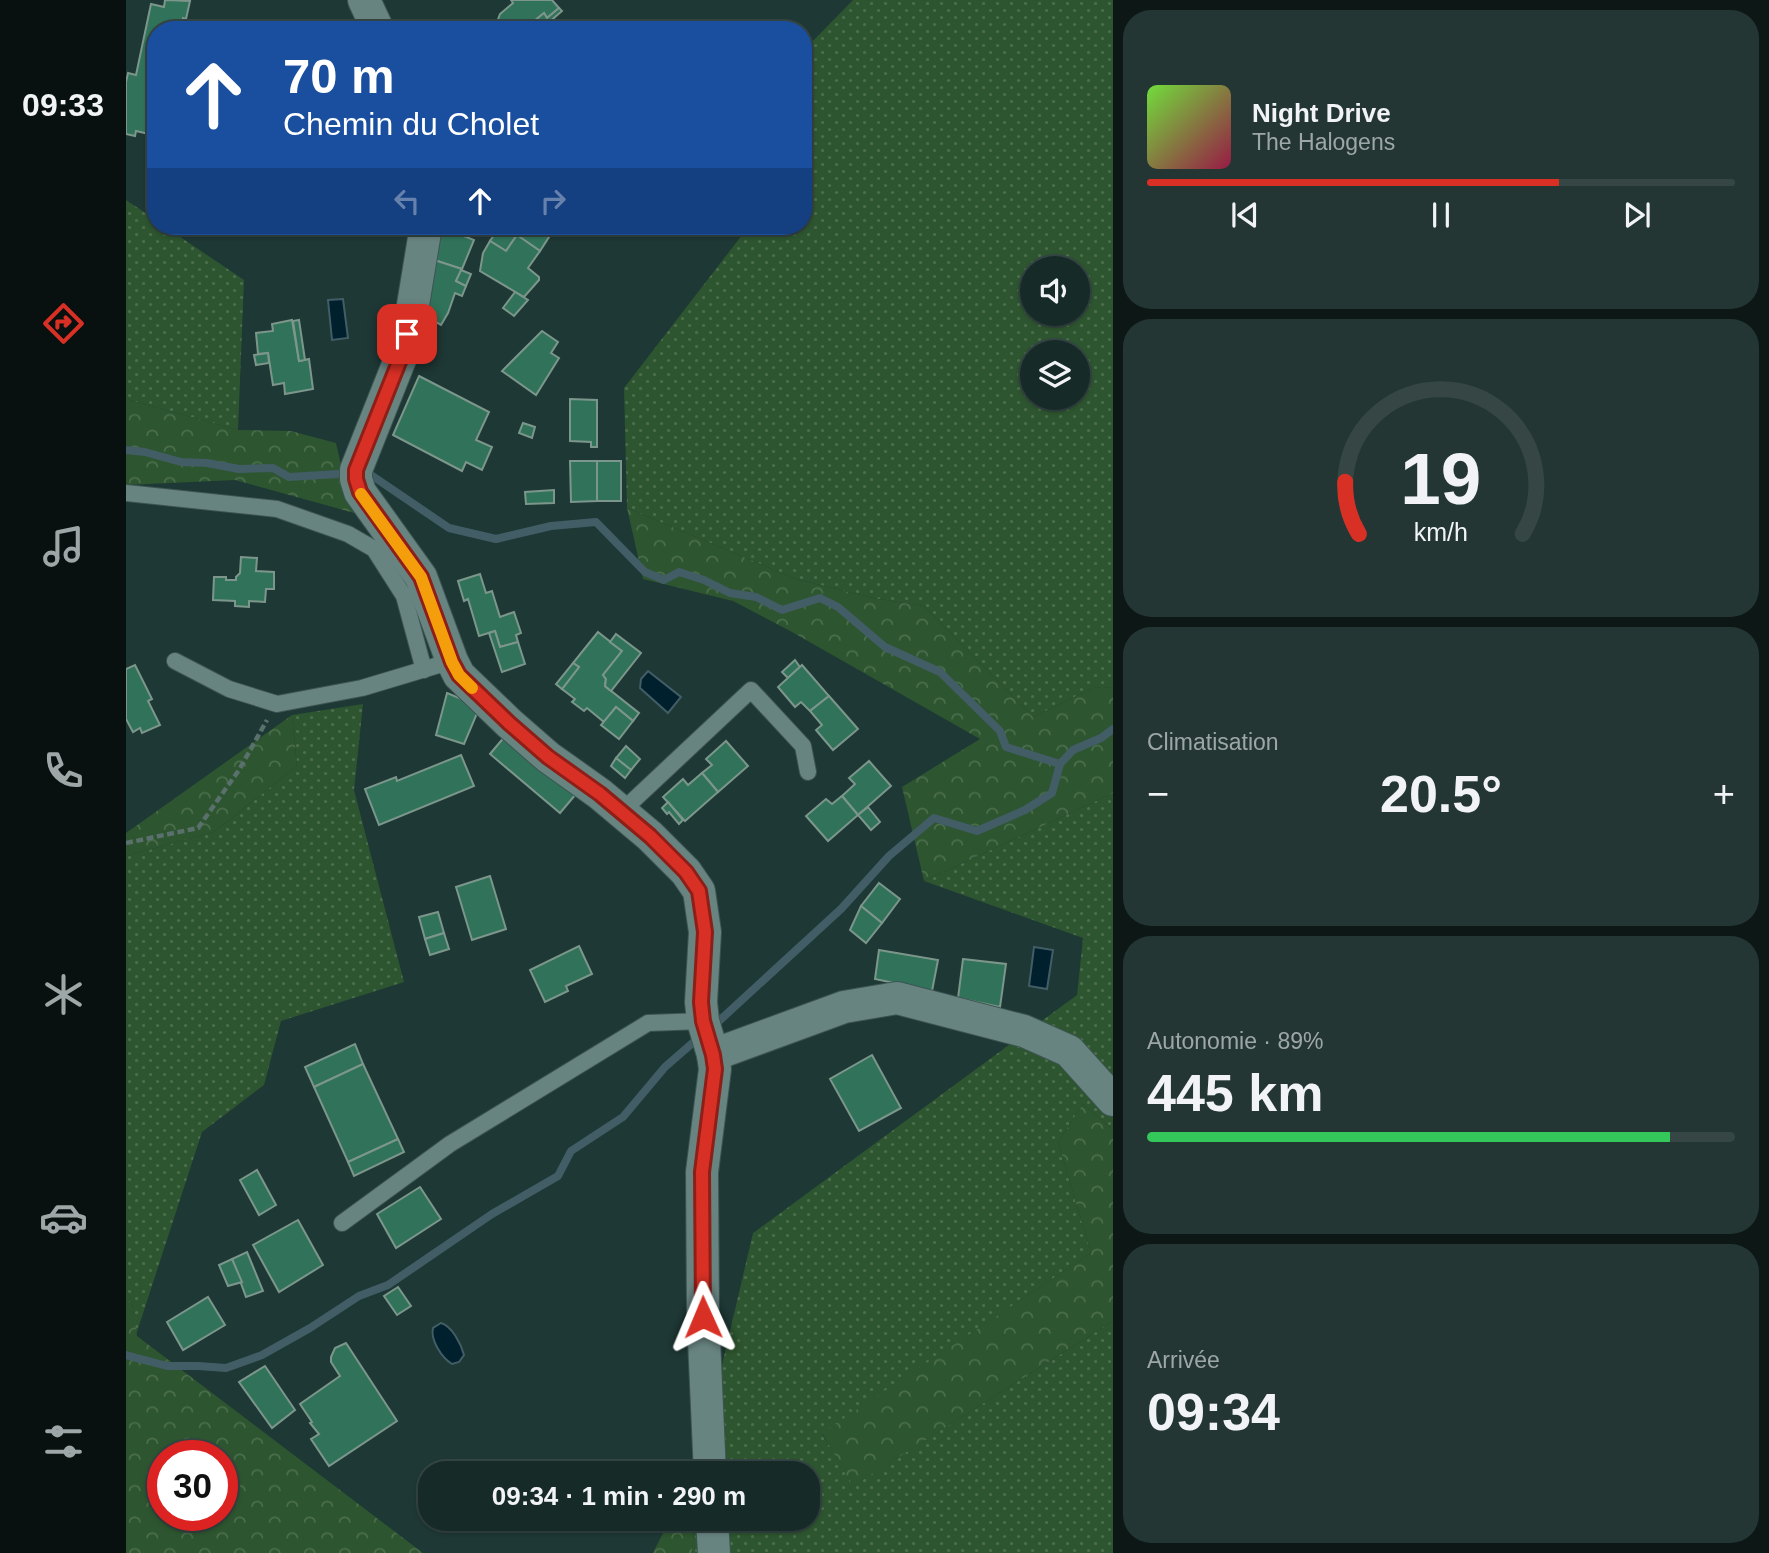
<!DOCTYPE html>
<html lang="fr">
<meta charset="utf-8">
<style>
body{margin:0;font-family:Arial,sans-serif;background:#233634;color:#f1f3f6;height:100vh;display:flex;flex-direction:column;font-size:26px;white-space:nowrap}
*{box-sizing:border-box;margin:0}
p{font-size:23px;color:#9ea7a8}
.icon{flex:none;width:38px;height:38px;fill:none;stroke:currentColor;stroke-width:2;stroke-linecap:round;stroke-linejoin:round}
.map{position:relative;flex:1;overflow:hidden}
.side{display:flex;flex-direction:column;gap:10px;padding:10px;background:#0c1716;width:656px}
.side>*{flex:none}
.hud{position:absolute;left:21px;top:21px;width:665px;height:214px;border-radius:28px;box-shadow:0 2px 5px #0004,0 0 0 2px #354645;background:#1a4fa0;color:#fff;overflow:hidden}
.buttons{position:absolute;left:894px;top:256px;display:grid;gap:14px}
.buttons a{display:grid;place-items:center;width:70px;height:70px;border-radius:50%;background:#162a28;box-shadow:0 2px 5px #0004,0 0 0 2px #354645;font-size:35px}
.speed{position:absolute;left:21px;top:1440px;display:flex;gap:14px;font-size:35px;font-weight:700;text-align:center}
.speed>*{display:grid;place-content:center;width:91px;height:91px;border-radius:50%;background:#162a28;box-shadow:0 2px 5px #0004,0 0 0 2px #354645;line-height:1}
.speed .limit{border:10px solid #d22;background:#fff;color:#111}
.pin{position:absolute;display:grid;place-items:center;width:60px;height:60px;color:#fff;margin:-30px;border-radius:14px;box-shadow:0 4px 10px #0006}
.me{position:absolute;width:77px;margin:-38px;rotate:359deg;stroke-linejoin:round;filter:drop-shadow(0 0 5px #0008)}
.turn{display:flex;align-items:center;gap:24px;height:147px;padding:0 21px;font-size:32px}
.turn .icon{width:91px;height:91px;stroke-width:2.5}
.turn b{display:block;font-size:49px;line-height:60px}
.lanes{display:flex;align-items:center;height:66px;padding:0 21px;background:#0003;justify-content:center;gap:35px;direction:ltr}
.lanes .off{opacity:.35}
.big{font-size:52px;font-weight:700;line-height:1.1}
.side .tile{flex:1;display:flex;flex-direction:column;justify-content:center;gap:10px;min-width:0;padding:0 24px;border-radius:28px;background:#233634}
.side .dial{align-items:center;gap:0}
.dial svg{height:182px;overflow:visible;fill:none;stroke:#354645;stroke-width:7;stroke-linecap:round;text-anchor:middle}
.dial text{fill:#f1f3f6;stroke:none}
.song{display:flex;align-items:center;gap:21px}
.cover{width:84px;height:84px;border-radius:10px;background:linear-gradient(135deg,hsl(100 70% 55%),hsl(340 70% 35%))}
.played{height:7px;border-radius:4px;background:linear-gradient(90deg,#d93025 70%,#354645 70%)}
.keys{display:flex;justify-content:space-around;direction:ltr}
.heat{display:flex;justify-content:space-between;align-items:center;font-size:38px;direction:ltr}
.charge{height:10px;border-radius:5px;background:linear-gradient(90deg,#34c759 89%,#354645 0)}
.trip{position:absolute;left:292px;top:1461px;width:402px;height:70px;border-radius:28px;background:#162a28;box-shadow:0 2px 5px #0004,0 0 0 2px #354645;font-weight:700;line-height:70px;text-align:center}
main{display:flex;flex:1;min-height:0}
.tab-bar{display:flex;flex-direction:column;width:126px;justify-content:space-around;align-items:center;background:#091110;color:#9ea7a8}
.tab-bar .icon{width:49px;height:49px}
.tab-bar .on{color:#d93025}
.tab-bar b{font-size:32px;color:#f1f3f6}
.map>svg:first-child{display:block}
</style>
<main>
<nav class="tab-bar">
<b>09:33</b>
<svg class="icon on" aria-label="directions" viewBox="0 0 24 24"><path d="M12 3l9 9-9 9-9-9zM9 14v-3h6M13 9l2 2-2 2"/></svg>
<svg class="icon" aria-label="music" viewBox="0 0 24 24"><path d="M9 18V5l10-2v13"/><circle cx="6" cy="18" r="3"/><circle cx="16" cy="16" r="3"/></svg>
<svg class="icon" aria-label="phone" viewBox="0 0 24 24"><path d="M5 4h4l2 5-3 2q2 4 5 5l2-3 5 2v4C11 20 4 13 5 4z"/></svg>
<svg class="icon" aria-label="climate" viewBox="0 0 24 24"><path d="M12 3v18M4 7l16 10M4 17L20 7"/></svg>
<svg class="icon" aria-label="car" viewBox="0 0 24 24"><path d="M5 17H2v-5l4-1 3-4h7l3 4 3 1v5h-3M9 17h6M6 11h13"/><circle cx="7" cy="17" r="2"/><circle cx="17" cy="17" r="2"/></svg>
<svg class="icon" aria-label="filters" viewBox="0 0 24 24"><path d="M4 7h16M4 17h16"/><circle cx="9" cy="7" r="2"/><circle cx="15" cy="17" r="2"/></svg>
</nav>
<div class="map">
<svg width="987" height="1553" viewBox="0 0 987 1553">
<defs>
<pattern id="green-dots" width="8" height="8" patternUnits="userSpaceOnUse" patternTransform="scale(1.75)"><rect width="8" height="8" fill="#2d552f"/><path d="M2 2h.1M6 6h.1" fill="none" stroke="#4b6e4d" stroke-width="1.8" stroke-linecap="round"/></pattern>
<pattern id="forest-crowns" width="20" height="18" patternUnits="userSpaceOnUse" patternTransform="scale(1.75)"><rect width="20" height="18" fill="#2d552f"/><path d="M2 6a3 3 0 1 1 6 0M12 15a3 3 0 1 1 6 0" fill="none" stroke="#4b6e4d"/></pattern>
</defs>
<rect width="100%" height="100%" fill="#1e3835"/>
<g fill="url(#green-dots)" fill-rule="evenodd">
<path d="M 727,0 L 987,0 L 987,687 L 967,688 L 907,717 L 798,606 L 747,598 L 670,579 L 501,508 L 498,388 L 623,226 L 677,226 L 677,51 ZM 906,268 L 952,268 L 952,313 L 906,313 ZM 906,352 L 952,352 L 952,397 L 906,397 Z"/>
<path d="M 0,200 L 30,220 L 30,226 L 38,226 L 118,280 L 112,430 L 0,399 Z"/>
<path d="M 237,704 L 228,790 L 278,982 L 155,1021 L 138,1085 L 76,1132 L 10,1335 L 6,1302 L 0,1300 L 0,856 L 88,832 L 171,766 L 166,715 Z"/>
<path d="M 987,793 L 987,1130 L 957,1104 L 932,1142 L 965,1253 L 696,1434 L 728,1485 L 987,1321 L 987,1553 L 566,1553 L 569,1519 L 682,1519 L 682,1474 L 572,1473 L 573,1463 L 627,1233 L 951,995 L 957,938 L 798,881 Z"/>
</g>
<g fill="url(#forest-crowns)" fill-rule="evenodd">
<path d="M 0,399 L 112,430 L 165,431 L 210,443 L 220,487 L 232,514 L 109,480 L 0,485 Z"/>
<path d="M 501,508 L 670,579 L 747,598 L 798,606 L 907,717 L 967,688 L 987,687 L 987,793 L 798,881 L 776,787 L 854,739 L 666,632 L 607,601 L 517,579 Z"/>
<path d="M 166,715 L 171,766 L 88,832 L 0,856 L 0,833 Z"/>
<path d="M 957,1104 L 987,1130 L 987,1321 L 727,1486 L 696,1433 L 965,1253 L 932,1142 Z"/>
<path d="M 0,1300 L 6,1302 L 11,1336 L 297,1553 L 0,1553 ZM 96,1456 L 96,1516 L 37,1516 L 37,1456 Z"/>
<path d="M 544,1519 L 569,1519 L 566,1553 L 527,1553 Z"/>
</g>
<g fill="#00202d" stroke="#425d66" stroke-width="2">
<path d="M 217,299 L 222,338 L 206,340 L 202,300 Z"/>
<path d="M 522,671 L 555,697 L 542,713 L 514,688 L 515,679 Z"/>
<path d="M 908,947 L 927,950 L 921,989 L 903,986 Z"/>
<path d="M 315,1323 C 326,1326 335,1344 338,1355 L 333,1362 L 326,1364 C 316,1358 304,1340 307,1328 Z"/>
</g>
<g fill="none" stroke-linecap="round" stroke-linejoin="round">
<g stroke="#425d66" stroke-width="8">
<path d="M 0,450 L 19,452 L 55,462 L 81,463 L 113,469 L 147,468 L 163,477 L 212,474"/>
<path d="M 245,475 L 323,528 L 370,539 L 425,526 L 470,522 L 519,572 L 538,580 L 553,572 L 578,580 L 604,593 L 630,597 L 656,610 L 694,598 L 712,607 L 759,647 L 814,672 L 874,731 L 880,747 L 934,764 L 947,750 L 975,738 L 987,729"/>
<path d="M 593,1021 L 715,909 L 763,856 L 808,818 L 851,831 L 899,810 L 926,793 L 934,764"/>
<path d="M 0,1355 L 41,1366 L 72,1366 L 100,1368 L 136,1355 L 184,1328 L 233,1296 L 262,1285 L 366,1214 L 432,1176 L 445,1151 L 497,1117 L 539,1067 L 570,1040"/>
</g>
</g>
<g fill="#30735a" stroke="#7d968b" stroke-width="2">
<path d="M 39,0 L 64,1 L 60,19 L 57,18 L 55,30 L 30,30 L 30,102 L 23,134 L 10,131 L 9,136 L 0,134 L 0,82 L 2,73 L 10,75 L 25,4 L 38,7 Z"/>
<path d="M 385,0 L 426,0 L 433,8 L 421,18 L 418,13 L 407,22 L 409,24 L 403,30 L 368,30 L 374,14 L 387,3 Z"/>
<path d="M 433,8 L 436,11 L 414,30 L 407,22 L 418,13 L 421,18 Z"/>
<path d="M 312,226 L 327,226 L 325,231 L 348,240 L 336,269 L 302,258 Z"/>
<path d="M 374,226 L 391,235 L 380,251 L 364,241 Z"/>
<path d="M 397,226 L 406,226 L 423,237 L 414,251 L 391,235 Z"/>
<path d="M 391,235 L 414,251 L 402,268 L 413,277 L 413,280 L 398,297 L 354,271 L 357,253 L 364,241 L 380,251 Z"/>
<path d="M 302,258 L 336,269 L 330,281 L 340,286 L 336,296 L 329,293 L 322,313 L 315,325 L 295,314 Z"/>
<path d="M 335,270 L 345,274 L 340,286 L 330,281 Z"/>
<path d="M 389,292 L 402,300 L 388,316 L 377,308 Z"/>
<path d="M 166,320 L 173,361 L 183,359 L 187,389 L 159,394 L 158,383 L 147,385 L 142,353 L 132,354 L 130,333 L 147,331 L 146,324 Z"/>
<path d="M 173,320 L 179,360 L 173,361 L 167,321 Z"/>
<path d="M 416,331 L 432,342 L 425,353 L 433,358 L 410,395 L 376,371 Z"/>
<path d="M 142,353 L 143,363 L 130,365 L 128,355 Z"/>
<path d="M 293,376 L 363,412 L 350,440 L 366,447 L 356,470 L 340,462 L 336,471 L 267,435 Z"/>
<path d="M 444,399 L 471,400 L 471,447 L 465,447 L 465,442 L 444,441 Z"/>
<path d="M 397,423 L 409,427 L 406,438 L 393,433 Z"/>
<path d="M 444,461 L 471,461 L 471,501 L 445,502 Z"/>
<rect x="471" y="461" width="24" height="40"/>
<path d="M 428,490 L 428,503 L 400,504 L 399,492 Z"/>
<path d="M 115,557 L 131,558 L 130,571 L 148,572 L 148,589 L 140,589 L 139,602 L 123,601 L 123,607 L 109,606 L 109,601 L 87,600 L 88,577 L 100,577 L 100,580 L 110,580 L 110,577 L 114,573 Z"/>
<path d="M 354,574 L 360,593 L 366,591 L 374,617 L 388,612 L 395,633 L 390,635 L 392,642 L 374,647 L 369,631 L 353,636 L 342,599 L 338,601 L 332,581 Z"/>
<path d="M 369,631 L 374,647 L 392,642 L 399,664 L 376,672 L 363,633 Z"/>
<path d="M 472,632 L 496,651 L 477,675 L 480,679 L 479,686 L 513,713 L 507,721 L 490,707 L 478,722 L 461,708 L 458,711 L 446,702 L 449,699 L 436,689 L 453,667 L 447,663 Z"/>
<path d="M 490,634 L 515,653 L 485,691 L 479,686 L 480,679 L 477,675 L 496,651 L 484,642 Z"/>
<path d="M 669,660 L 674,667 L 662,678 L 656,672 Z"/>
<path d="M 447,663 L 453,667 L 436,689 L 430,684 Z"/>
<path d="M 9,665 L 26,699 L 22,701 L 34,725 L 16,733 L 14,728 L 7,732 L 0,719 L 0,669 Z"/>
<path d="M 676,665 L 703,696 L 684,711 L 675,702 L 669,707 L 652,687 Z"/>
<path d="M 321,693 L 343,702 L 352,711 L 338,744 L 310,735 Z"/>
<path d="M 703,696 L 732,729 L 707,750 L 690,730 L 696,725 L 684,711 Z"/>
<path d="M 490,707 L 507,721 L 493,739 L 475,725 Z"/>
<path d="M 380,735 L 450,794 L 434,813 L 364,754 Z"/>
<path d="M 600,741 L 622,766 L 592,792 L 576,773 L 586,765 L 580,759 Z"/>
<path d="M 500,746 L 514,759 L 505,770 L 490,758 Z"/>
<path d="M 335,755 L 348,786 L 253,825 L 239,789 L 270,777 L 271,781 Z"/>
<path d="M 490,758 L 505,770 L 499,778 L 485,766 Z"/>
<path d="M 743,761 L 765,786 L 732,815 L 716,796 L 729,784 L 723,778 Z"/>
<path d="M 576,773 L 592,792 L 559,821 L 537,797 L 557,779 L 562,785 Z"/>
<path d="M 716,796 L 732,815 L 702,841 L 680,816 L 700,799 L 706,804 Z"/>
<path d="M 542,802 L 557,820 L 553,824 L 543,812 L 541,814 L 536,808 Z"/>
<path d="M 742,807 L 754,822 L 745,830 L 732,815 Z"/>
<path d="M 364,876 L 380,929 L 346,940 L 330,887 Z"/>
<path d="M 753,883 L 774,899 L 756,923 L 735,906 Z"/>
<path d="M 735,906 L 756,923 L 740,943 L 724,930 Z"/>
<path d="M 312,912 L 318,933 L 299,939 L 293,917 Z"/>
<path d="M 318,933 L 323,949 L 304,955 L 299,939 Z"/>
<path d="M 453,946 L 466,974 L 440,986 L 442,991 L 419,1002 L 404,970 Z"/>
<path d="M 753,950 L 812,960 L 806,991 L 749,979 Z"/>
<path d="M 837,959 L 880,964 L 874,1007 L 832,998 Z"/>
<path d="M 229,1044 L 237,1064 L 188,1087 L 179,1067 Z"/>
<path d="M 746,1055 L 775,1108 L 733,1131 L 704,1079 Z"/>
<path d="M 237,1064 L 272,1139 L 222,1162 L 188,1087 Z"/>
<path d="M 272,1139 L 278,1152 L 228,1176 L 222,1162 Z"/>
<path d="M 131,1170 L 150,1205 L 133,1215 L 114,1180 Z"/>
<path d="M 294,1187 L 315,1219 L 270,1248 L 251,1214 Z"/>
<path d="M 172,1220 L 197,1265 L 153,1292 L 127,1245 Z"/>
<path d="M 121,1252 L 137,1291 L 120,1297 L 106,1259 Z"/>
<path d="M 106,1259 L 116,1282 L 102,1286 L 93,1265 Z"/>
<path d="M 272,1287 L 285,1306 L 271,1315 L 258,1296 Z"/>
<path d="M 82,1297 L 99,1325 L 57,1350 L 41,1322 Z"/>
<path d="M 220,1343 L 271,1421 L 203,1466 L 185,1439 L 193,1434 L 184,1423 L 186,1422 L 174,1404 L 214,1376 L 205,1362 L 205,1357 L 209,1348 Z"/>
<path d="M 139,1366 L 169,1410 L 146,1428 L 113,1382 Z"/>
</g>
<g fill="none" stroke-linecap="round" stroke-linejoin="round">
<g stroke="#3d5452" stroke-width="18">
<g id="service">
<path d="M 0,493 L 151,509 L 222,534 L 248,549 L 278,596 L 298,670"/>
<path d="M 49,661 L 103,689 L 151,704 L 236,688 L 326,661"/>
<path d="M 495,812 L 625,690 L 677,746 L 682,772"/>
<path d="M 216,1223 L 324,1144 L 522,1023 L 577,1021"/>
</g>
</g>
<g stroke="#3d5452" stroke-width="34">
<g id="minor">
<path d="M 238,0 L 252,30"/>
<path d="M 300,226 L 286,311 L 275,357 L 230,470 L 230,479 L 234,492 L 295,577 L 326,661 L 333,675 L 383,723 L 422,757 L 474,794 L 524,836 L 560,872 L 573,891 L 579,932 L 575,1002 L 577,1021 L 587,1055 L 718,1007 L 771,998 L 898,1031 L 943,1051 L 987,1100"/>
<path d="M 584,1474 L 577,1317 L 576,1172 L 589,1069 L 587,1055"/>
<path d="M 586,1519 L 588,1553"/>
</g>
</g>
<path stroke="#59706d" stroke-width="4.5" stroke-dasharray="7 3.5" stroke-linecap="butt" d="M 0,843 L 72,828 L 113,770 L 141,720"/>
<use href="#service" stroke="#688481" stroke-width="16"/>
<use href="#minor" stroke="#688481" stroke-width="32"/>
</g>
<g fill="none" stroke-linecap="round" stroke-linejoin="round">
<g stroke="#8d1f18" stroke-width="18">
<path id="route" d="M 281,334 L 275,357 L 230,470 L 230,479 L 234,492 L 295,577 L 326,662 L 333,675 L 383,723 L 422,757 L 474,794 L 524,836 L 560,872 L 573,891 L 579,932 L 575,1002 L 577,1021 L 587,1055 L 589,1069 L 576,1172 L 577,1317"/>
</g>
<use href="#route" stroke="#d93025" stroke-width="12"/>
<path stroke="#f59e0b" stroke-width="12" d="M 235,494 L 295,577 L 326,662 L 333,675 L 346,688"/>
</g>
</svg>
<div class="buttons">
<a><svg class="icon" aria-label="sound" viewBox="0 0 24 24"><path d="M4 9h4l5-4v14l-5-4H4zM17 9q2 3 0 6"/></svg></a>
<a><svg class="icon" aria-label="layers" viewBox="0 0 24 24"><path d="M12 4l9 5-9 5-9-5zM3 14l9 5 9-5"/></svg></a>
</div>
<div class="speed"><div class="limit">30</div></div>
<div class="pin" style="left:281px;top:334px;background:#d93025"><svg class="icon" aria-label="arrive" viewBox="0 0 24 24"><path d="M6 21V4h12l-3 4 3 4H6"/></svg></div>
<svg class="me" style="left:577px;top:1317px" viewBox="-20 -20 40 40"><path d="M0-17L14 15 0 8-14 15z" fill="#d93025" stroke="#fff" stroke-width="4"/></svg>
<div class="trip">09:34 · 1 min · 290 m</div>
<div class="hud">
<div class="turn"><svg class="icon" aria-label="ahead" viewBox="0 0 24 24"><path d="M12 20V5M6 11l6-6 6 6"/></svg><div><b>70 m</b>Chemin du Cholet</div></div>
<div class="lanes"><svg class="icon off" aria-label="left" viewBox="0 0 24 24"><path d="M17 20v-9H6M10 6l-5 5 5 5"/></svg><svg class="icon" aria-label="ahead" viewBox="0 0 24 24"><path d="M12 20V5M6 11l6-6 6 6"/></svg><svg class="icon off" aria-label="right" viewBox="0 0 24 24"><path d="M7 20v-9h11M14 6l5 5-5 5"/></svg></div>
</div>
</div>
<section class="side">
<div class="tile">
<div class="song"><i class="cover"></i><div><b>Night Drive</b><p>The Halogens</p></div></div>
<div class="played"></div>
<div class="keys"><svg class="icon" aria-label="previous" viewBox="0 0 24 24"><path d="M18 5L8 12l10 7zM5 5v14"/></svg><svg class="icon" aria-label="pause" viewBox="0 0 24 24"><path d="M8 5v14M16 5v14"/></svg><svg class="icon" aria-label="next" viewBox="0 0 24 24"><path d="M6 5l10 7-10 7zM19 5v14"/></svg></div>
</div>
<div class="tile dial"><svg viewBox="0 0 100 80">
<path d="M14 69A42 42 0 1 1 86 69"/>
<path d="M14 69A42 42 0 0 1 8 46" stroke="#d93025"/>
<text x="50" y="56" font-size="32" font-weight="700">19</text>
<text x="50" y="72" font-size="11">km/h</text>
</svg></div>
<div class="tile"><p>Climatisation</p>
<div class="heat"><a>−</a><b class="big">20.5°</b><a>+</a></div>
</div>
<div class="tile"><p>Autonomie · 89%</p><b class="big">445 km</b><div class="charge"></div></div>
<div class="tile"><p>Arrivée</p><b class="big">09:34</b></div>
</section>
</main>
